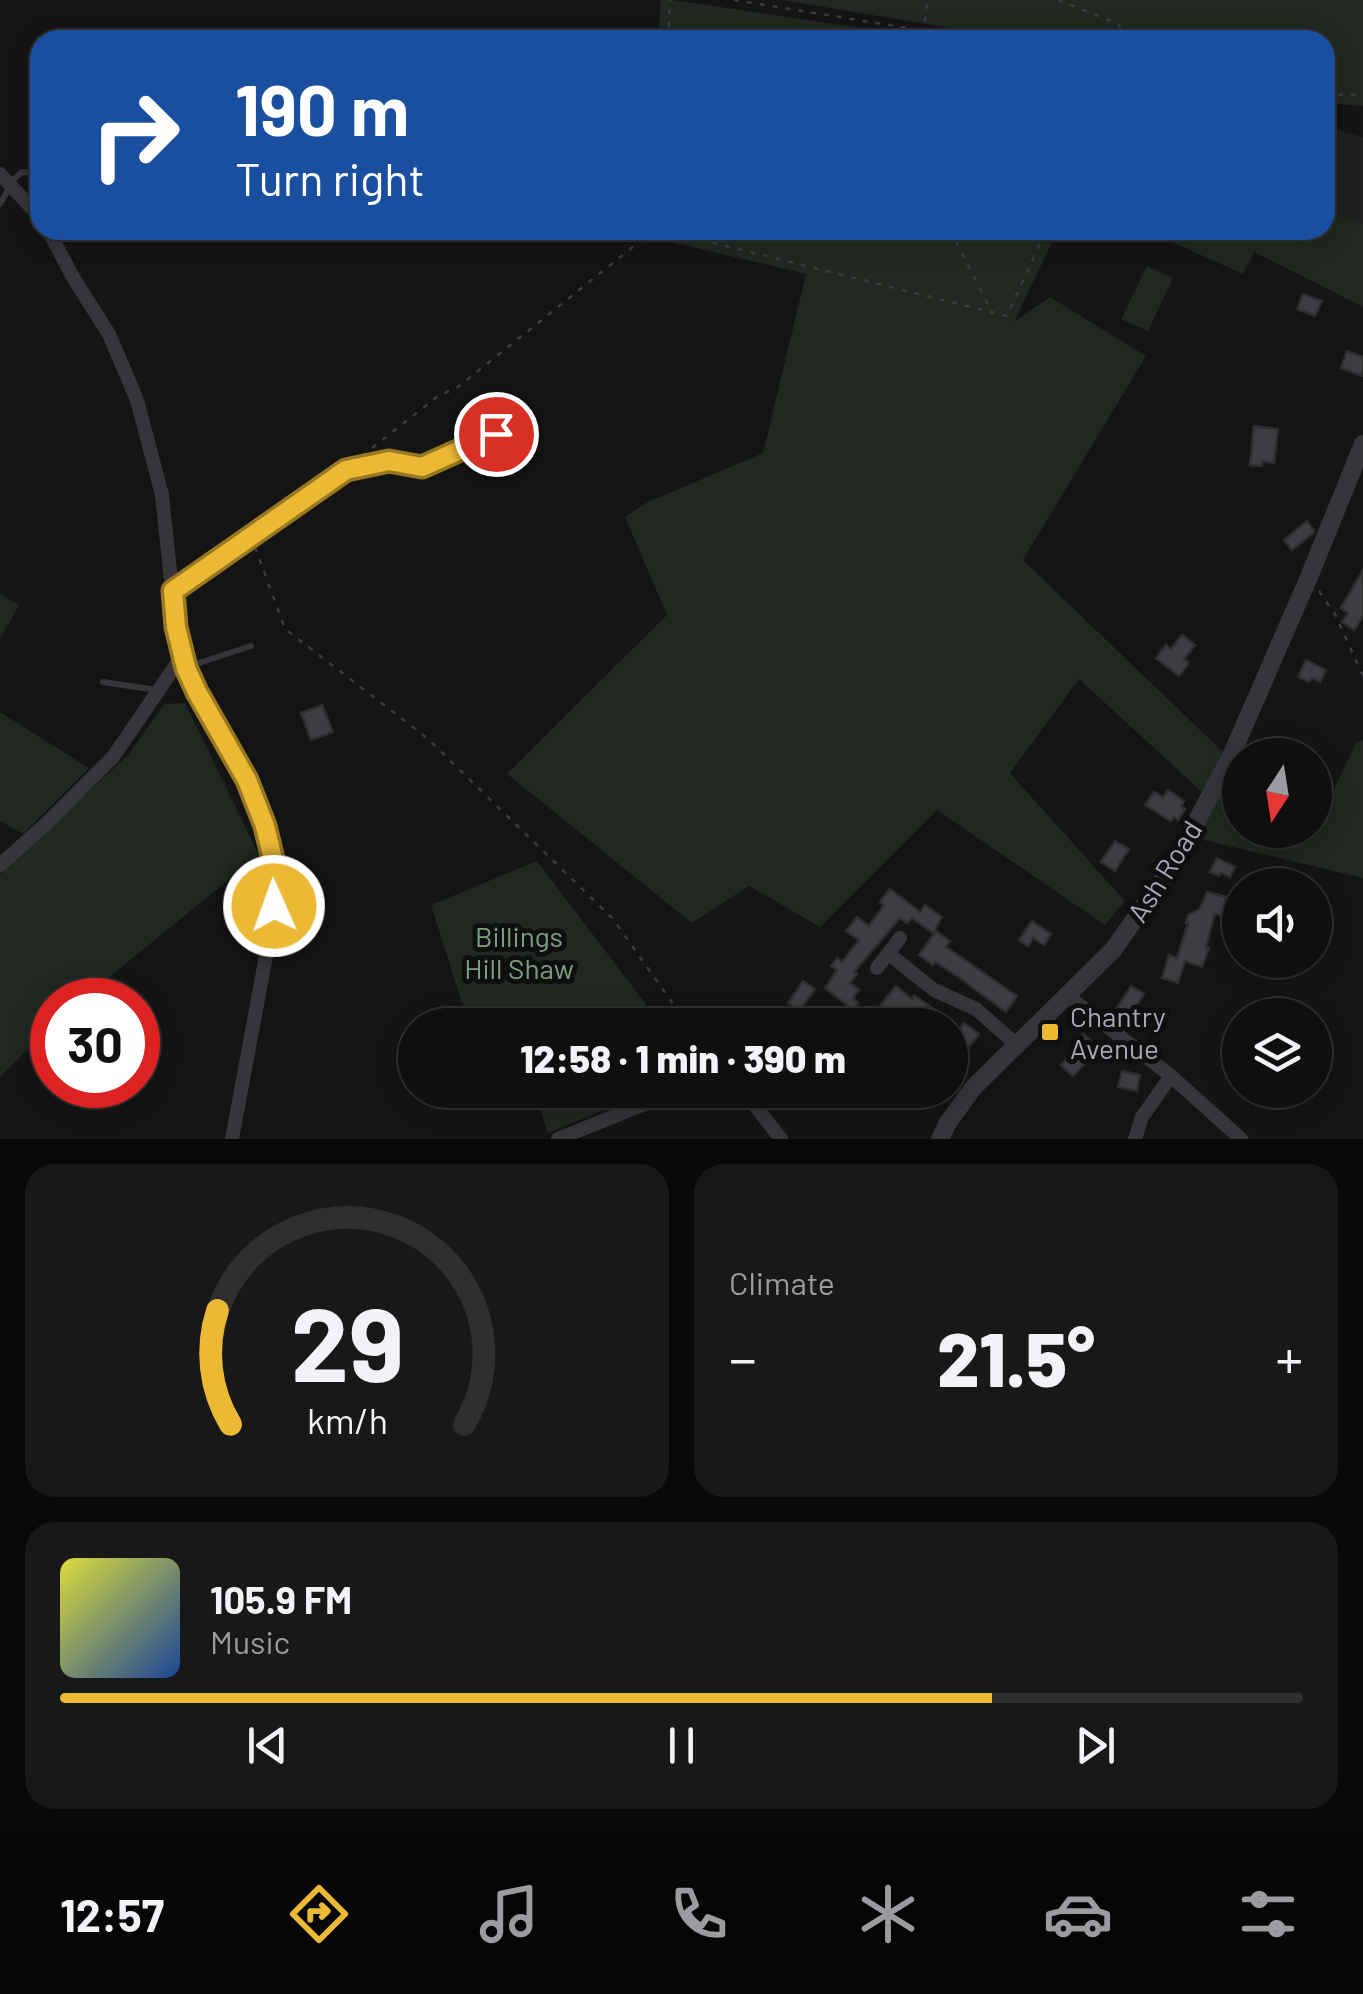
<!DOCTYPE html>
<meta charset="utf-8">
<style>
body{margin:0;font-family:Barlow,sans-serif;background:#181819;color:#f1f3f6;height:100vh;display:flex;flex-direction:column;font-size:38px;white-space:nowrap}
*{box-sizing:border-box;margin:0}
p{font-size:32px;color:#9b9c9f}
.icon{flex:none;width:55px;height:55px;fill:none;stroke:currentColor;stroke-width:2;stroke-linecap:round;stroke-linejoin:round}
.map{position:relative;height:1139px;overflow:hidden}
.panel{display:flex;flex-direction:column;gap:25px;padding:25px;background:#080809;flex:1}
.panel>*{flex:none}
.banner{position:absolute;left:30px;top:30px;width:1305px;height:210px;border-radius:30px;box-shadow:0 5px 25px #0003,0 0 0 2px #2f2f30;background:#1a4fa0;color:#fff;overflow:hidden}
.needle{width:65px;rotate:192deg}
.tools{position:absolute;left:1222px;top:738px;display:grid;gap:20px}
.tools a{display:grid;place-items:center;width:110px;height:110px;border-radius:50%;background:#0f0f10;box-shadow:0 5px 25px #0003,0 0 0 2px #2f2f30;font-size:50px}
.speed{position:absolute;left:30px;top:978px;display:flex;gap:20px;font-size:50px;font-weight:700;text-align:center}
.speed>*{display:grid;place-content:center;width:130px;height:130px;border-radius:50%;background:#0f0f10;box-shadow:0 5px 25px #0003,0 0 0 2px #2f2f30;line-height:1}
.speed .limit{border:15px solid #d22;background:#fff;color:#111}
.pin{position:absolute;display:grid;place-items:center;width:85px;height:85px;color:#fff;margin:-42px;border:5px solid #fff;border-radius:50%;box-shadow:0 2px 10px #0007}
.me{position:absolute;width:110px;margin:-55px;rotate:358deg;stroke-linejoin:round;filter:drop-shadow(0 0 8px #0008)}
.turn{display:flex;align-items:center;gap:35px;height:210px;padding:0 40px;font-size:45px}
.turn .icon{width:130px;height:130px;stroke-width:2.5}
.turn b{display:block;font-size:70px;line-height:85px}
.big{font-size:75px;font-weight:800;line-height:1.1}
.panel .card{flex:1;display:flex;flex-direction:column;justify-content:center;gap:15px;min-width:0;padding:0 35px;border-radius:30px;background:#181819}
.panel .dial{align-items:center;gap:0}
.dial svg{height:260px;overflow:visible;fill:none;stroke:#2f2f30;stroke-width:7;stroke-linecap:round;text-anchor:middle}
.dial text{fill:#f1f3f6;stroke:none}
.song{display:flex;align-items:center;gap:30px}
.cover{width:120px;height:120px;border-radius:15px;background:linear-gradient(135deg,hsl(60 70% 55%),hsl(220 70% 35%))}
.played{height:10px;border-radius:5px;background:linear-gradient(90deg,#ecb935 75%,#2f2f30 75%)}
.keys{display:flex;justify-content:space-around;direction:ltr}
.heat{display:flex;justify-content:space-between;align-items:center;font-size:55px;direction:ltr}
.panel .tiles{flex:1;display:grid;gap:25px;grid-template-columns:1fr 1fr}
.card:last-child{grid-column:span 2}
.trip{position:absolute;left:398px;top:1008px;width:570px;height:100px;border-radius:50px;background:#0f0f10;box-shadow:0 5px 25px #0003,0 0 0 2px #2f2f30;font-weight:800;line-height:100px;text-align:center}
.dock{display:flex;height:160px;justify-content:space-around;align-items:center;background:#060606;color:#9b9c9f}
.dock .icon{width:70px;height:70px}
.dock .on{color:#ecb935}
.dock b{font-size:45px;color:#f1f3f6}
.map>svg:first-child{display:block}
</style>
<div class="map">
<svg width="1363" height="1139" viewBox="0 0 1363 1139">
<rect width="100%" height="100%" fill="#141415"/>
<path fill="#202022" d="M 1325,127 L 1363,137 L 1363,223 L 1325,210 Z"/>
<g fill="#202821">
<path d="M 661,0 L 673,0 L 941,40 L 658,40 Z"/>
<path d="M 782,0 L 1363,0 L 1363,106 L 1325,103 L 1325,40 L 1023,40 Z"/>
<path d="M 1325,210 L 1363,223 L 1363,307 L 1254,252 L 1243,274 L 1145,230 L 1325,230 Z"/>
<path d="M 654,230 L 1058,230 L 1014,322 L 1050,297 L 1146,356 L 1023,560 L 1223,752 L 1203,793 L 1079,679 L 1010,773 L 1125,901 L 1105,925 L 937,810 L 820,927 L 749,886 L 692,923 L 507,774 L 667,615 L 625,517 L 646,503 L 763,453 L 806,274 L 654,238 Z"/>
<path d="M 1147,266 L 1173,278 L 1148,331 L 1121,319 Z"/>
<path d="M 0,594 L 19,605 L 0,639 Z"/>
<path d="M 185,703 L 259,855 L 81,1000 L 52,1000 L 52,1025 L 0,1077 L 0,874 L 128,755 L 164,704 Z"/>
<path d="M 0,712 L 89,768 L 23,834 L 0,821 Z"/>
<path d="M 1363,740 L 1363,878 L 1196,838 L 1233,768 L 1240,771 L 1240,830 L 1315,830 L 1315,810 L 1323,813 L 1356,743 Z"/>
<path d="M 537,861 L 654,1015 L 661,1025 L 469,1025 L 431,905 Z"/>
<path d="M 534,1090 L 652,1090 L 548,1133 Z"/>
</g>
<g fill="#3e3e42" stroke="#2e2e31" stroke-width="2.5">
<path d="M 1303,294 L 1322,301 L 1315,316 L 1297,309 Z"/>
<path d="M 1347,351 L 1363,357 L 1363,376 L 1341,368 Z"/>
<path d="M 1254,426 L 1278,429 L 1274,463 L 1262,461 L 1262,466 L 1250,465 Z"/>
<path d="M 1307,521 L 1314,531 L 1313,533 L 1292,550 L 1284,540 Z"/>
<path d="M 1363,570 L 1363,616 L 1354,630 L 1342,622 L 1348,613 L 1341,608 Z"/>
<path d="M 1182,635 L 1195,645 L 1184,659 L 1189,663 L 1179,676 L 1156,658 L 1166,645 L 1171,649 Z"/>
<path d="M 1306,660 L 1326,670 L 1320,682 L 1312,678 L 1309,682 L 1298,677 Z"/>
<path d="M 322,705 L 333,732 L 311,740 L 301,713 Z"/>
<path d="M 1168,790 L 1184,801 L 1181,806 L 1185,809 L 1178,820 L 1174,817 L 1171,821 L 1145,805 L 1154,792 L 1163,797 Z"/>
<path d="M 1115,841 L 1129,849 L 1115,871 L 1101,862 Z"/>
<path d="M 1217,858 L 1235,867 L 1230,877 L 1221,873 L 1219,876 L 1210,872 Z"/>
<path d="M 890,889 L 920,912 L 925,905 L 942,917 L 933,933 L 912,918 L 907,923 L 900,918 L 854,972 L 857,974 L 850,983 L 859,990 L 853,998 L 858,1003 L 853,1010 L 825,988 L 837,970 L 831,966 L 837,958 L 842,962 L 859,940 L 846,931 L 857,917 L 869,926 L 884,905 L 880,902 Z"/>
<path d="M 1207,892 L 1226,897 L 1222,916 L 1215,914 L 1206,947 L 1209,948 L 1202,967 L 1185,961 L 1178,983 L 1162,978 L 1169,955 L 1177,958 L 1188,924 L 1186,923 L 1188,915 L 1200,909 Z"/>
<path d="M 1032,921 L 1051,934 L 1044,945 L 1033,938 L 1028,946 L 1019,940 Z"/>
<path d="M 936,931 L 950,941 L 946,947 L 1017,996 L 1006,1012 L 957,976 L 935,962 L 933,965 L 919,955 Z"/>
<path d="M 803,981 L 815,989 L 799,1011 L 788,1003 Z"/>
<path d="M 896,986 L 912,999 L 914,995 L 946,1018 L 940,1025 L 933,1025 L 920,1016 L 913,1025 L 910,1025 L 880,1006 Z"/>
<path d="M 1131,986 L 1144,994 L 1130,1016 L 1117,1008 Z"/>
<path d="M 964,1023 L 979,1034 L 965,1052 L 950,1040 Z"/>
<path d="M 1083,1034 L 1099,1048 L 1073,1076 L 1061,1065 L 1077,1048 L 1074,1044 Z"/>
<path d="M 1122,1071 L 1140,1075 L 1137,1091 L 1118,1087 Z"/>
</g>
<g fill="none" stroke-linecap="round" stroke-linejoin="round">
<g stroke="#3b3c41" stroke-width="2.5" stroke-dasharray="5 8" stroke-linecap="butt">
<path d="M 734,0 L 982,40"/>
<path d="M 1058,0 L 1119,24 L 1121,40"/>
<path d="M 668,40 L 670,0"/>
<path d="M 910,40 L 924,31 L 927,0"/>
<path d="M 1325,95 L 1363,95"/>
<path d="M 662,230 L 1007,316 L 1046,230"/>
<path d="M 950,230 L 991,310"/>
<path d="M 362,456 L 438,396 L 458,387 L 654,230"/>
<path d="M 255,547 L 285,629 L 427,738 L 613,919 L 688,1025"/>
<path d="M 1319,591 L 1336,616 L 1363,676"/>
<path d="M 735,1090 L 743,1101"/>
</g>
<g stroke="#35353a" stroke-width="6">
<path d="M 11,182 L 22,172 L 40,173"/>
<path d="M 0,204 L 11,185"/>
<path d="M 174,591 L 346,470 L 389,461 L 423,467 L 495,434"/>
<path d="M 187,667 L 251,646"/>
<path d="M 103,682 L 157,690"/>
</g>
<g stroke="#35353a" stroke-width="14">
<path d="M 0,174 L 40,217"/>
<path d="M 48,230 L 74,279 L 109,334 L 137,400 L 162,495 L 176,627 L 182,656 L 197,692 L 247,780 L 265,827 L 273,859 L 273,906 L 268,945 L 232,1139"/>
<path d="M 0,865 L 47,823 L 113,757 L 182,656"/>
<path d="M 889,954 L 934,990 L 976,1009 L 1018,1046"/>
<path d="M 877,968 L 900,938"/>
<path d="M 1068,996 L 1171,1076 L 1241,1139"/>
<path d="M 760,1090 L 756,1107 L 781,1139"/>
<path d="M 558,1139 L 679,1090"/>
<path d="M 1135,1139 L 1142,1117 L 1171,1076"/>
</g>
<path stroke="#35353a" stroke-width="18" d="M 940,1139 L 947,1124 L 973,1088 L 1113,950 L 1175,862 L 1231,756 L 1309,577 L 1363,444"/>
</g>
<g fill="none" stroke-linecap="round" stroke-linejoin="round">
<g stroke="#997822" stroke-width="25">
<path id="route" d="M 274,906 L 273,859 L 265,826 L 247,780 L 197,692 L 186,668 L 176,627 L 173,591 L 346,470 L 389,461 L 422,467 L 496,434"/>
</g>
<use href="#route" stroke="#ecb935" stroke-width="18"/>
</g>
<rect fill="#ecb935" stroke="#0f0f10" stroke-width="4" x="1040" y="1022" width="20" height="20" rx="5"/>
<g text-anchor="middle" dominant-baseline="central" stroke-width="10" stroke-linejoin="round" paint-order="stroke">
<g font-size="28" fill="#a6a9b5" stroke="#0f0f10">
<text transform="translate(1164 871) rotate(-58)">Ash Road</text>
</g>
<g font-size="28" fill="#7da081" stroke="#0f0f10">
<text x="519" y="936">Billings<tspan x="519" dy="32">Hill Shaw</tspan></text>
</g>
<g font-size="28" fill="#a6a9b5" stroke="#0f0f10" text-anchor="start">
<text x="1070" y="1016">Chantry<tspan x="1070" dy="32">Avenue</tspan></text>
</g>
</g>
</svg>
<div class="tools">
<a><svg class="needle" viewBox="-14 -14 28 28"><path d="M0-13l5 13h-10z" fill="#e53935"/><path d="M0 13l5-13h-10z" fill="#9b9c9f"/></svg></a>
<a><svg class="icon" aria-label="sound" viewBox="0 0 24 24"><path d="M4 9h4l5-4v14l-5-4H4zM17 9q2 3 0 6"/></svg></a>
<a><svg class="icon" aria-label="layers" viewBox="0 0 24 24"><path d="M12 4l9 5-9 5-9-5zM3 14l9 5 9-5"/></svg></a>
</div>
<div class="speed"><div class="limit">30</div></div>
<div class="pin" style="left:496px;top:434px;background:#d93025"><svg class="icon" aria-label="arrive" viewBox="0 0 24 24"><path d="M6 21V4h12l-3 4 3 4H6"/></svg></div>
<svg class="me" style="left:274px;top:906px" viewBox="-20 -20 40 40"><circle r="17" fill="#ecb935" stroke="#fff" stroke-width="3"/><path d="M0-11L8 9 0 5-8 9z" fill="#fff"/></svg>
<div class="trip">12:58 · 1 min · 390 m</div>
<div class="banner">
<div class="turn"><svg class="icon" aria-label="right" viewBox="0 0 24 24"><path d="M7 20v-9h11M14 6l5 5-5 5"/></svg><div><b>190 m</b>Turn right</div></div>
</div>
</div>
<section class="panel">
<div class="tiles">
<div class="card dial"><svg viewBox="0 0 100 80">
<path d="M14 69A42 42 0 1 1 86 69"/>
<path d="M14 69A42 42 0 0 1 10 34" stroke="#ecb935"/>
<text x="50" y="56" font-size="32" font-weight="700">29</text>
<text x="50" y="72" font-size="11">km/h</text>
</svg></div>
<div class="card"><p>Climate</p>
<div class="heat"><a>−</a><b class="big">21.5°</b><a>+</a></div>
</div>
<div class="card">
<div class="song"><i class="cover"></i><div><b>105.9 FM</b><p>Music</p></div></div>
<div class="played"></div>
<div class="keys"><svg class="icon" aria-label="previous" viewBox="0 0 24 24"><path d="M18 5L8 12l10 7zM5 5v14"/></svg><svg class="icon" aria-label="pause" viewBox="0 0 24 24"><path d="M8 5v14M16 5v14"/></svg><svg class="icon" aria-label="next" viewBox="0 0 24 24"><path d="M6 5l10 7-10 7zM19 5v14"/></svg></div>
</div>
</div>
</section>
<nav class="dock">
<b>12:57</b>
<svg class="icon on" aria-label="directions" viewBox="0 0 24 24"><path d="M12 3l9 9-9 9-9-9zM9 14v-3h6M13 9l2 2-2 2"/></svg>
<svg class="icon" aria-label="music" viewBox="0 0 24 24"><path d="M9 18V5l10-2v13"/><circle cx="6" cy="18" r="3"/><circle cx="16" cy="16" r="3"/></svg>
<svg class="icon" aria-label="phone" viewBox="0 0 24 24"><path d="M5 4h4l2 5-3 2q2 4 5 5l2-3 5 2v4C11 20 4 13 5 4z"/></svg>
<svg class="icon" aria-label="climate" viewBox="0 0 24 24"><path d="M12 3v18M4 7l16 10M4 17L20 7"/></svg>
<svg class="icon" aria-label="car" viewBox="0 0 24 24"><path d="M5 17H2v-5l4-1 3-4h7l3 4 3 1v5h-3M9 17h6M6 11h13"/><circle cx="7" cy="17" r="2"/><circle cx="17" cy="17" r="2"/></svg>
<svg class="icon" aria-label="filters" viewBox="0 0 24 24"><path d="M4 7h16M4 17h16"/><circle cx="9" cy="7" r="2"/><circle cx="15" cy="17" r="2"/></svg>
</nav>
